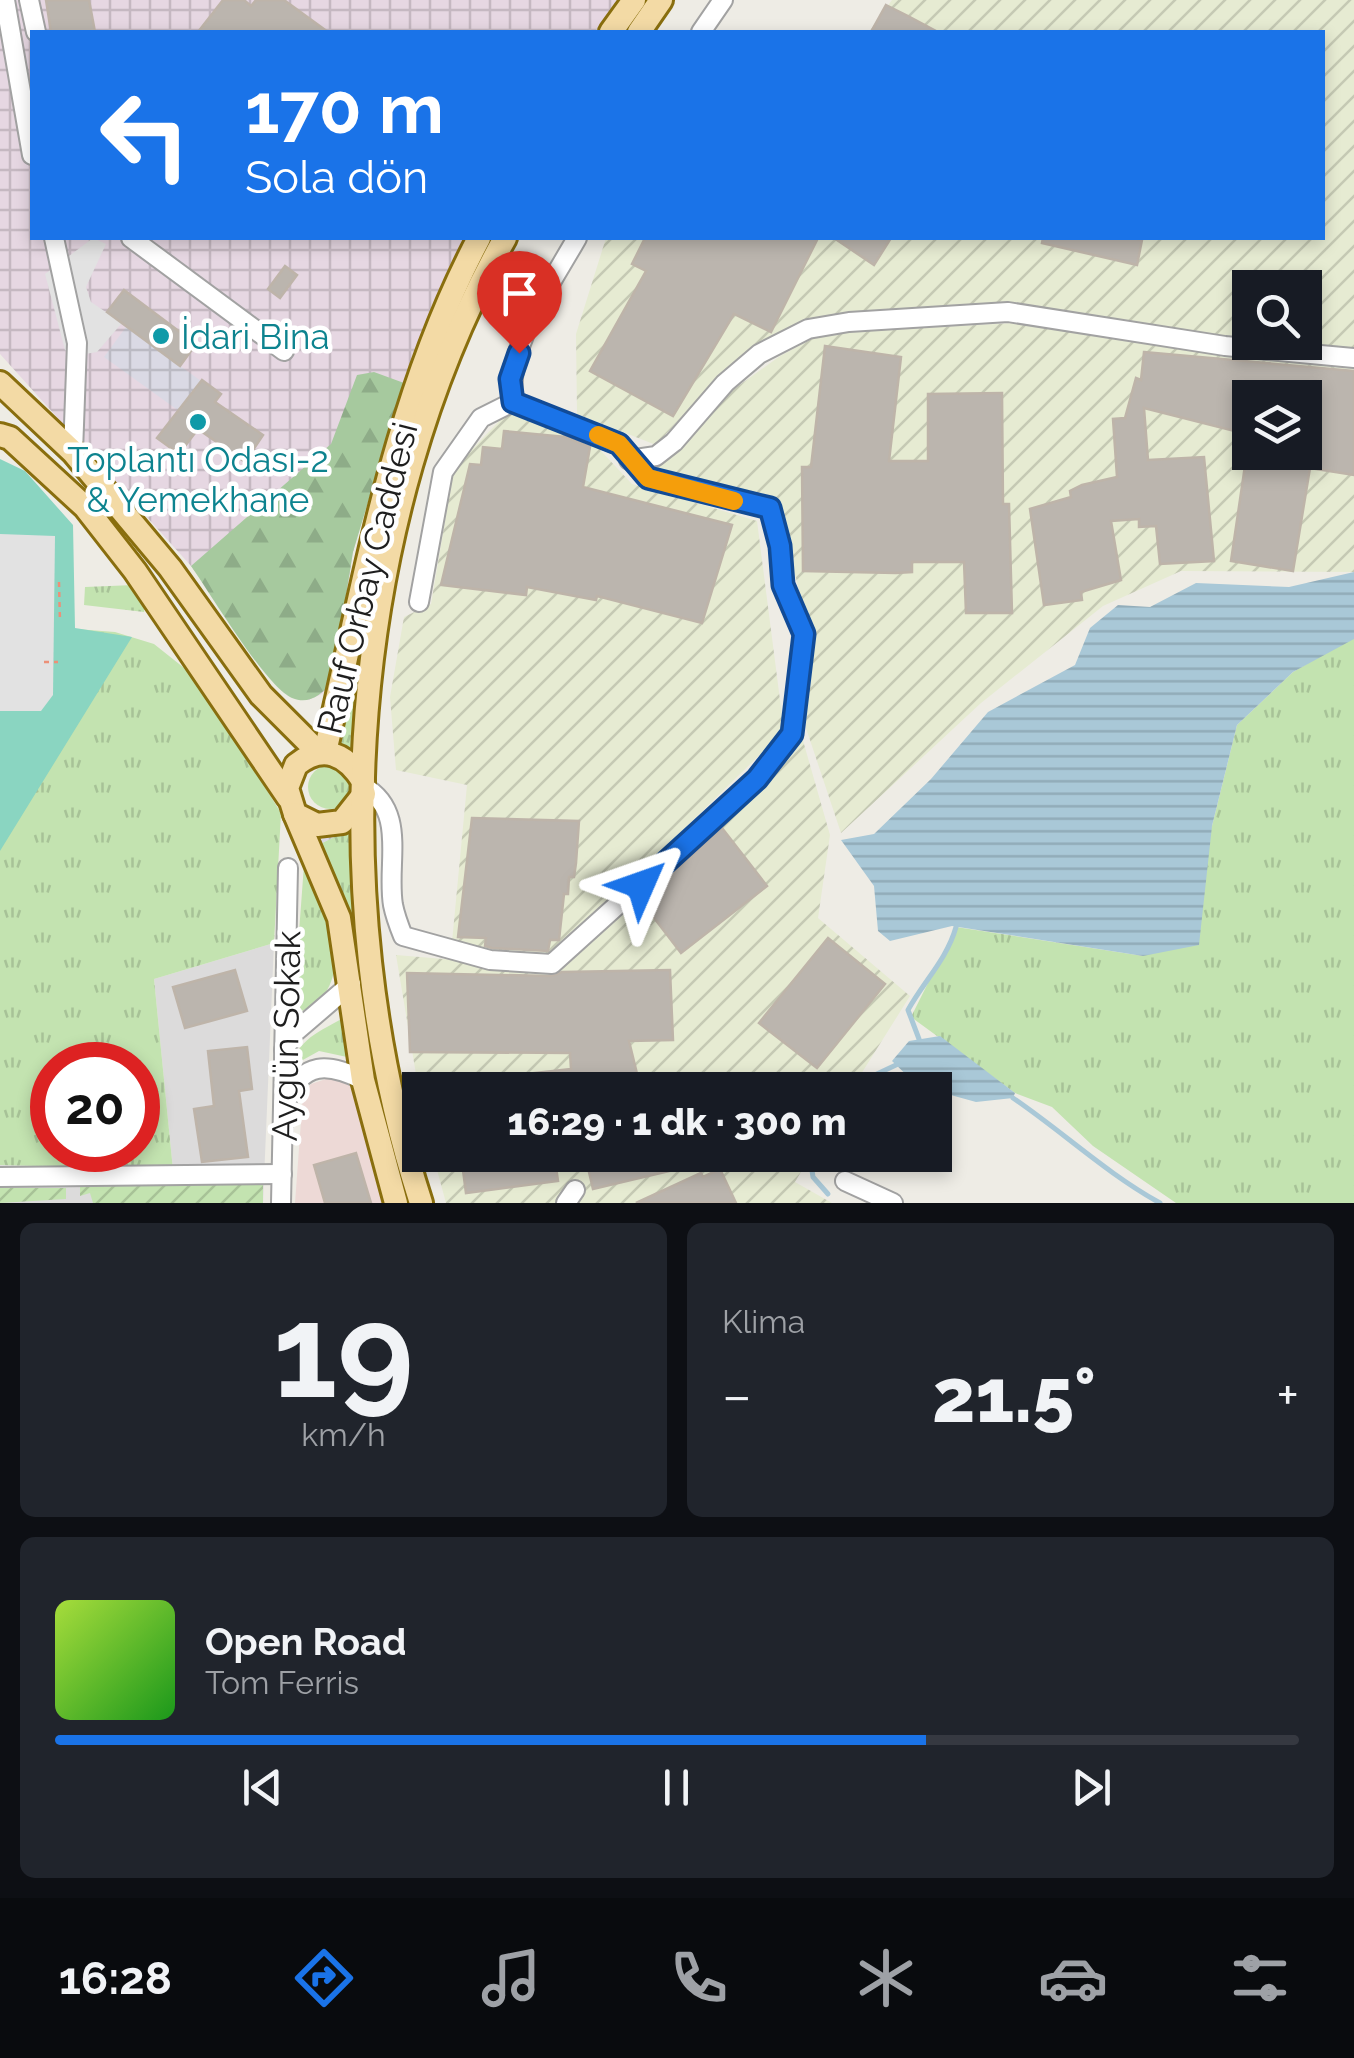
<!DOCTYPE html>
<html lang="tr">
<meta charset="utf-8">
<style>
body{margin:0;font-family:Raleway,sans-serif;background:#20242c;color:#f1f3f6;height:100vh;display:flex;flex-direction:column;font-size:38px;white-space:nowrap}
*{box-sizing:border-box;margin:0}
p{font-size:32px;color:#9ea1a6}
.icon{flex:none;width:55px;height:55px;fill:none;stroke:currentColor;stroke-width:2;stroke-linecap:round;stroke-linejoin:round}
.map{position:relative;height:1203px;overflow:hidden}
.drawer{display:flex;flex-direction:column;gap:20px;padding:20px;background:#0d0f14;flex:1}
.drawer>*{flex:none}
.top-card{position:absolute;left:30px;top:30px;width:1295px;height:210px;border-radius:0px;box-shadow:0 5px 15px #0003;background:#1a73e8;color:#fff;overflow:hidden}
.controls{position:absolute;left:1232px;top:270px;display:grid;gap:20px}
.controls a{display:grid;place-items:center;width:90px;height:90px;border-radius:0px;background:#171b24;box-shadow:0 5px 15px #0003;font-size:50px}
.speed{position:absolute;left:30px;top:1042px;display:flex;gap:20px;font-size:50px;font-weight:700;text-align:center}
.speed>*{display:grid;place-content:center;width:130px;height:130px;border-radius:50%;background:#171b24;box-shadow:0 5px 15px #0003;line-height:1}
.speed .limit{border:15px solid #d22;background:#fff;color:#111}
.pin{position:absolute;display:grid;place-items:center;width:85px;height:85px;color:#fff;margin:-102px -42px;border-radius:50% 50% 50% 0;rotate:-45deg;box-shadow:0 0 10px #0007}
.pin .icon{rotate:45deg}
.me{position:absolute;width:110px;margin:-55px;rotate:47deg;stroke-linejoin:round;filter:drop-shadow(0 0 8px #0008)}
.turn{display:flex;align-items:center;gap:35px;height:210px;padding:0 50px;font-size:45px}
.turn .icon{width:130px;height:130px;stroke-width:2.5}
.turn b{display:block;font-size:70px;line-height:85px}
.big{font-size:75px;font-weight:800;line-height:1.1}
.drawer .tile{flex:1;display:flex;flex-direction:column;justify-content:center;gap:15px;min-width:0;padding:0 35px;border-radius:15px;background:#20242c}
.drawer .dial{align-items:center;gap:0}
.dial b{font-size:130px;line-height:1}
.song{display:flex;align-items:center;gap:30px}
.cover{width:120px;height:120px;border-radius:15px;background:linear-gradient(135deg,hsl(80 70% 55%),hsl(120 70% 35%))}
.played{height:10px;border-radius:5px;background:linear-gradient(90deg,#1a73e8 70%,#363941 70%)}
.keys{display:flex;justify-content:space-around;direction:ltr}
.heat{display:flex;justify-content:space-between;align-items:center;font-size:55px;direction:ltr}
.drawer .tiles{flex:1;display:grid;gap:20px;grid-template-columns:1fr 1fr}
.tile:last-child{grid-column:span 2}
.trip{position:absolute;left:402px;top:1072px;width:550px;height:100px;border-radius:0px;background:#171b24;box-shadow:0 5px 15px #0003;font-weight:800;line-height:100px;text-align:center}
.tabs{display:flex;height:160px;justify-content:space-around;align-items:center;background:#090b0e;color:#9ea1a6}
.tabs .icon{width:70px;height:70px}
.tabs .selected{color:#1a73e8}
.tabs b{font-size:45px;color:#f1f3f6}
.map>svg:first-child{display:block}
</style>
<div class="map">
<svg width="1354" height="1203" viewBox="0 0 1354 1203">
<defs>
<pattern id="industrial-grid" width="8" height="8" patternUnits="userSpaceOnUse" patternTransform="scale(2.5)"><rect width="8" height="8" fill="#e6d7e2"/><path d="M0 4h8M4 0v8" fill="none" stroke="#c5b8c1"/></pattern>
<pattern id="farmland-furrows" width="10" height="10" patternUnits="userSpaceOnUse" patternTransform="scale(2.5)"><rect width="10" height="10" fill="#e6ebd2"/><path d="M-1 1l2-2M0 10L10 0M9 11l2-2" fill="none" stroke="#c5c9b4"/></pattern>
<pattern id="grass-tufts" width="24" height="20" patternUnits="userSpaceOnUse" patternTransform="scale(2.5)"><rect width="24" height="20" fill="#c3e3b0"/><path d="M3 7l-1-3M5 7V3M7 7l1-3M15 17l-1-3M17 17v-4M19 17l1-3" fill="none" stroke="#a7c297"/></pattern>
<pattern id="forest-firs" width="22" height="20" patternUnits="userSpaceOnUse" patternTransform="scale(2.5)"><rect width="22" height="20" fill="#a6c99e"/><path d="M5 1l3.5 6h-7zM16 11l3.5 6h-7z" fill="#8eac88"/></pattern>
<pattern id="garden-furrows" width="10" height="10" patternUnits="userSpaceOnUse" patternTransform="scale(2.5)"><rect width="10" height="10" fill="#c3e3b0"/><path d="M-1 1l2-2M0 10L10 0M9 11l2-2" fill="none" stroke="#a7c297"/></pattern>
<pattern id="plaza-grid" width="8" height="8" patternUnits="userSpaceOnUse" patternTransform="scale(2.5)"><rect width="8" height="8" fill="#dad9e4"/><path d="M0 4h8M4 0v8" fill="none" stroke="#bbbac3"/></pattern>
<pattern id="water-rules" width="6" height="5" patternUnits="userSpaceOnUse" patternTransform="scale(2.5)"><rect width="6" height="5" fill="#a9c8d7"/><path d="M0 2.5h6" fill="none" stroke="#91abb8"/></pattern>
</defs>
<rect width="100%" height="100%" fill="#eeece5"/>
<path fill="#dcdbdb" d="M 274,943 L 263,1203 L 0,1203 L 0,1165 L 173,1170 L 154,979 Z"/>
<path fill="#edd9d6" d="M 329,1078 L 353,1083 L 393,1203 L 295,1203 L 303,1094 L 311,1084 Z"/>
<path fill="url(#industrial-grid)" d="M 0,0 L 617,0 L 595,32 L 32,32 L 32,238 L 463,238 L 404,383 L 373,479 L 353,552 L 332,682 L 322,694 L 308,700 L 282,691 L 191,566 L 0,354 Z"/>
<g fill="url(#farmland-furrows)" fill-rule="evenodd">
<path d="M 892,0 L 1354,0 L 1354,349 L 1291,343 L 1305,342 L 1305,288 L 1250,288 L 1250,338 L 1137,326 L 1010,305 L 805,320 L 723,371 L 656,445 L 577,414 L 576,334 L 606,238 L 1322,238 L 1322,32 L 869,32 Z"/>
<path d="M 1015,323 L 1139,343 L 1354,365 L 1354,572 L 1181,571 L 1103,606 L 981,703 L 841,833 L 806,728 L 808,625 L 777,504 L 652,471 L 672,456 L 734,389 L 780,356 L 823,333 ZM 1250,398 L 1305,398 L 1305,452 L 1250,452 Z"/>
<path d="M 508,412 L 587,436 L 632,484 L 757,521 L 784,731 L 551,959 L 486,956 L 452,942 L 467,785 L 396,770 L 390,697 L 404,617 L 431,604 L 454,468 Z"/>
<path d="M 802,737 L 830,835 L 818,918 L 910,996 L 851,1090 L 420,1090 L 420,1098 L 396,955 L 554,968 L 711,831 Z"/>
<path d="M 433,1155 L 811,1155 L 795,1182 L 832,1203 L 446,1203 Z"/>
</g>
<g fill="url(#grass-tufts)" fill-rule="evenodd">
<path d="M 134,585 L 145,602 L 144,612 L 84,605 L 85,587 Z"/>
<path d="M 63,628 L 115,632 L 154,644 L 198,679 L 281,813 L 274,943 L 154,979 L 173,1170 L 0,1165 L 0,818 ZM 52,1065 L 138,1065 L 138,1150 L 52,1150 Z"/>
<path d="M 1349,639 L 1354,639 L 1354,1203 L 1176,1203 L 1093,1146 L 1052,1107 L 1015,1093 L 911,1017 L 956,927 L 1143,956 L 1212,826 L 1237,725 L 1293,672 Z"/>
<path d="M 358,655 L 362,656 L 352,751 L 331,742 L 350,699 Z"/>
<circle cx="330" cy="787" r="22"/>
<path d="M 351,828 C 355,956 372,1080 411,1203 L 407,1203 L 381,1114 L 322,843 Z"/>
<path d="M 305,851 C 324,900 368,993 293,1014 Z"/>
<path d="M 343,1018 L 347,1057 L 319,1051 L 301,1061 L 291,1077 C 292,1042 315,1034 343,1018 Z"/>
</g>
<path fill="url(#forest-firs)" d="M 374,372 L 404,383 L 353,552 L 332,682 C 321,695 309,705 292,698 C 265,686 211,594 191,566 L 331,444 L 357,375 Z"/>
<g fill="url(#garden-furrows)">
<path d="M 256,1183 L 263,1185 L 263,1203 L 93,1203 L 90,1193 L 80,1196 L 80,1186 Z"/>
<path d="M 0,1188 L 66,1188 L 66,1199 L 0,1203 Z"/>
</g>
<path fill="#8ad5c1" d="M 0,459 L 25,471 L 73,525 L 75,628 L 132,637 L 0,851 Z"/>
<g fill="#e2e2e2">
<path d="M 93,238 L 106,244 L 86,287 L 91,302 L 122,323 L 97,352 L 73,356 L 65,350 L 45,274 Z"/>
<path d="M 0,534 L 55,536 L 53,695 L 41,711 L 0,711 Z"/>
</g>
<g fill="url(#plaza-grid)">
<path d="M 126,327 L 201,381 L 179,411 L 104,357 Z"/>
<path d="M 355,821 L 411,1203 L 382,1103 L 369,1035 L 356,933 L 351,829 L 322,843 L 347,907 L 391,1161 L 319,841 Z"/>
</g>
<g fill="url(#water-rules)">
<path d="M 1354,572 L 1354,639 L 1293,672 L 1237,725 L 1212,826 L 1199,945 L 1143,956 L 952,926 L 890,941 L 878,931 L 874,886 L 841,840 L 874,834 L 931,779 L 988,712 L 1075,665 L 1090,628 L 1118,605 L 1150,607 L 1196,583 L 1289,587 Z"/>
<path d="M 940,1036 L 1015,1093 L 1013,1098 L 976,1102 L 918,1086 L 892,1061 L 909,1041 Z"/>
</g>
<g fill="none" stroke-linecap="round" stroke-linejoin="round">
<g stroke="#a9c8d7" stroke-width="5">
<path d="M 919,1039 L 908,1010 C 924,981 947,959 956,927"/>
<path d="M 859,1090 L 862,1081 L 896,1065"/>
<path d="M 1013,1098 C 1063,1132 1106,1173 1160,1203"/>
<path d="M 817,1155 L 811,1164 L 813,1177 L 828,1194"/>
</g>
</g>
<g fill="#bbb5ae" stroke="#beb4a9" stroke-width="2.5">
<path d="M 46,0 L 89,0 L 95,32 L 51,32 Z"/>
<path d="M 223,0 L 244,0 L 251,6 L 256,0 L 284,0 L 328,32 L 198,32 Z"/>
<path d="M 886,5 L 908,16 L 938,32 L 871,32 Z"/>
<path d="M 645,238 L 818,238 L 771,332 L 734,314 L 673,416 L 590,371 L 646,271 L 632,264 Z"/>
<path d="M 834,238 L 891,238 L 874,265 Z"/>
<path d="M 1043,238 L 1133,238 L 1142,240 L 1137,265 L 1042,243 Z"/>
<path d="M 285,266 L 297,275 L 280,298 L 268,289 Z"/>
<path d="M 124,290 L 196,344 L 180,366 L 107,312 Z"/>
<path d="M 825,346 L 901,357 L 889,461 L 928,461 L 928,394 L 1002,393 L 1003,504 L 1009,504 L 1012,613 L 966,613 L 964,562 L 912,562 L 912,572 L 896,573 L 803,571 L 802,467 L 811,467 Z"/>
<path d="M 1144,352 L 1354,371 L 1354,475 L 1310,468 L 1293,571 L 1231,561 L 1247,452 L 1305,452 L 1305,398 L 1250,398 L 1250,435 L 1144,408 L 1148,460 L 1204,457 L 1214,561 L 1160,564 L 1156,526 L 1139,527 L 1139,519 L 1111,521 L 1121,580 L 1081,592 L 1082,600 L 1044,605 L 1030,509 L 1071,497 L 1070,491 L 1082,485 L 1117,477 L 1113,419 L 1125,418 L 1136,378 L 1141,380 Z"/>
<path d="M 202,380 L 221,394 L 215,402 L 263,435 L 245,462 L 198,429 L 179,454 L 157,438 Z"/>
<path d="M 504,431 L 566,437 L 590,447 L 583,487 L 732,525 L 702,623 L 597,596 L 596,600 L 527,587 L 526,595 L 441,585 L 470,464 L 481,465 L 483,447 L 502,449 Z"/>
<path d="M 472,818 L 579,821 L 576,863 L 574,877 L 569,877 L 568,894 L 564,894 L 559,940 L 550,940 L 548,951 L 492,948 L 485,946 L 486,938 L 458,937 Z"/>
<path d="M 722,828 L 767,886 L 681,953 L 641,901 Z"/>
<path d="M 828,938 L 885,984 L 817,1068 L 759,1023 Z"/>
<path d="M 235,970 L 247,1011 L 185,1028 L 173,987 Z"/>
<path d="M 670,970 L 673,1040 L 629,1041 L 641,1090 L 464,1090 L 463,1081 L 571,1069 L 570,1053 L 410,1052 L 407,973 L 551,976 L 562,972 Z"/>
<path d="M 247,1047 L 252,1089 L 239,1091 L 248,1157 L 202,1162 L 194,1109 L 214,1106 L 208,1051 Z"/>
<path d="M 356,1153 L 371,1203 L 325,1203 L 314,1165 Z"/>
<path d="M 461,1155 L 582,1155 L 583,1164 L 556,1167 L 558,1181 L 466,1193 Z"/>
<path d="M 585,1155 L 716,1155 L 716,1160 L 593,1189 Z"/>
<path d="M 720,1169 L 736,1203 L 636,1203 L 701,1173 L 703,1177 Z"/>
</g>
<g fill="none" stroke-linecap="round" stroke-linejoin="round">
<g stroke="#a2a2a2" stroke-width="22">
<g id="minor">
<path d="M 5,0 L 32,155"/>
<path d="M 29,0 L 36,32"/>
<path d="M 701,32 L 723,0"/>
<path d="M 54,238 L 77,343 L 73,452"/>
<path d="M 131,238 L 284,351"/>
<path d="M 629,460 L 656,456 L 674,442 L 725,383 L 759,354 L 808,329 L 849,322 L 1008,312 L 1225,346 L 1354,358"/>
<path d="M 419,602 L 443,472 L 481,418 L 513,402"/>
<path d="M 363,786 C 408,811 386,863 393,905 C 395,915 399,926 403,936 L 490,960 L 552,964 L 757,779 L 792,734 L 804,634 L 783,585 L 780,546 L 770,509 L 649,479 L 619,445 L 513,402 C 506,345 550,286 577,238"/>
<path d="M 284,1050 L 294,1033 L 351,984"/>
<path d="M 286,1102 C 302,1060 329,1063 363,1080"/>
<path d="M 0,1177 L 282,1174"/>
<path d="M 845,1181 L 893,1203"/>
<path d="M 281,1203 L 288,868"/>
<path d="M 566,1203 L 575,1190"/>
</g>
</g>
<g stroke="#896e0e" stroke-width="28">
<g id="major">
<path d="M 611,32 L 634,0"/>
<path d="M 639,32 L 661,0"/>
<path d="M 0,383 L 73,452 L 170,568 L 261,695 L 318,752"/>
<path d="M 0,435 L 10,438 L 85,507 L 135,571 L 288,797"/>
<path d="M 325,752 C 366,576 394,399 479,238"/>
<path d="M 363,781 C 346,754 323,743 296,765 L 287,788 L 295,814 L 317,825 L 342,822 L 364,794"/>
<path d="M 295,814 L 339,918 L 363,1080 L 396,1203"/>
<path d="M 421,1203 C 322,898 347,519 505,238"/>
</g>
</g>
<g stroke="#ec9078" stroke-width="2.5" stroke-dasharray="5 5" stroke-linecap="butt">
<path d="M 59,582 L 60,622"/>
<path d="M 44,662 L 58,662"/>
</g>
<use href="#minor" stroke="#fff" stroke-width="18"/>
<use href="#major" stroke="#f3daa5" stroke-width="22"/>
</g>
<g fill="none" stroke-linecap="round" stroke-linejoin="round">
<g stroke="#114b97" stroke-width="25">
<path id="route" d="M 519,353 L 510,379 L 513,402 L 619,444 L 648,478 L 770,508 L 780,546 L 783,585 L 804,634 L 792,734 L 757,779 L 641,885"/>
</g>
<use href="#route" stroke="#1a73e8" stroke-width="18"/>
<path stroke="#f59e0b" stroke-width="18" d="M 598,435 L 619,444 L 648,478 L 734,501"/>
</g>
<g fill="#0f9aa8" stroke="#fff" stroke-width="4">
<circle cx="161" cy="336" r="10"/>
<circle cx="198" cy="422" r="10"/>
</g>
<g text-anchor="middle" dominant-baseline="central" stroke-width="9" stroke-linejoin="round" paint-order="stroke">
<g font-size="35" fill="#0d838f" stroke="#fff" text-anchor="start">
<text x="181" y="336">İdari Bina</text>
<text x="198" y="459" text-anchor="middle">Toplantı Odası-2<tspan x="198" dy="40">&amp; Yemekhane</tspan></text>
</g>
<g font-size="35" fill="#1e1e1e" stroke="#fff">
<text transform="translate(367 578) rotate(-76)">Rauf Orbay Caddesi</text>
<text transform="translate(286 1036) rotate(-89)">Aygün Sokak</text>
</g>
</g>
</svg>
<div class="controls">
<a><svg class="icon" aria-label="search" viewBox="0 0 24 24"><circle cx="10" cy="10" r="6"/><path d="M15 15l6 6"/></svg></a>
<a><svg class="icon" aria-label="layers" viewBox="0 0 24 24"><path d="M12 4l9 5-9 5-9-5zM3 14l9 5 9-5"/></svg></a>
</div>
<div class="speed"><div class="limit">20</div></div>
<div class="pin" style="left:519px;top:353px;background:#d93025"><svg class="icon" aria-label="arrive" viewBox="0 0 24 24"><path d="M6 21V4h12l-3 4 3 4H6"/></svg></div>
<svg class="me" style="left:641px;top:885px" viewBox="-20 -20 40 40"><path d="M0-17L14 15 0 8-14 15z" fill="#1a73e8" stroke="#fff" stroke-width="4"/></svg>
<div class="trip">16:29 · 1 dk · 300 m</div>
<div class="top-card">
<div class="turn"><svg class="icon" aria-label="left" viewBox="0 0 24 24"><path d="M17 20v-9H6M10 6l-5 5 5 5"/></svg><div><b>170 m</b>Sola dön</div></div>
</div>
</div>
<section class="drawer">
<div class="tiles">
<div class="tile dial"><b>19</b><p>km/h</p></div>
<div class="tile"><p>Klima</p>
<div class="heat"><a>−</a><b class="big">21.5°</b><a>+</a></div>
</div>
<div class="tile">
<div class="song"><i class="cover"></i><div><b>Open Road</b><p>Tom Ferris</p></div></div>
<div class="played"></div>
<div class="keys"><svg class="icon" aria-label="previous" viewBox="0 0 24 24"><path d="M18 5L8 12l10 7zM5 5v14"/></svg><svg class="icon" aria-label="pause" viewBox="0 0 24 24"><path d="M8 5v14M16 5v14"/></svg><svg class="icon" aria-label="next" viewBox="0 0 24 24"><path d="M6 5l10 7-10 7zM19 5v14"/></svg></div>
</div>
</div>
</section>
<nav class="tabs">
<b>16:28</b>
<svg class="icon selected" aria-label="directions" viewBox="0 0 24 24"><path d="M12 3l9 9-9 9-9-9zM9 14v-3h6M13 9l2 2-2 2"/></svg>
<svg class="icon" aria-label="music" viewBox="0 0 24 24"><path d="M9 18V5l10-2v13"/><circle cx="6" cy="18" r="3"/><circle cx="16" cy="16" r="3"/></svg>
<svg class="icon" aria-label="phone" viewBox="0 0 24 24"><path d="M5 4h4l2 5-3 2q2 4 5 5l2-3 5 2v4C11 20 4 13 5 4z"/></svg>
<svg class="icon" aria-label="climate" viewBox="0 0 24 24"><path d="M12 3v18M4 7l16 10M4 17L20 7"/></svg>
<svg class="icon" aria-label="car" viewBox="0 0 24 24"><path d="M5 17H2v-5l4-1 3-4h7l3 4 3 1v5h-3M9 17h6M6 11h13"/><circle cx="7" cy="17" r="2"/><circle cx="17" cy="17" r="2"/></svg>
<svg class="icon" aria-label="filters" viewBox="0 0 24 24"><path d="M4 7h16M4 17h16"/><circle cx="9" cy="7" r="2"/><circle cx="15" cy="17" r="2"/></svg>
</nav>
